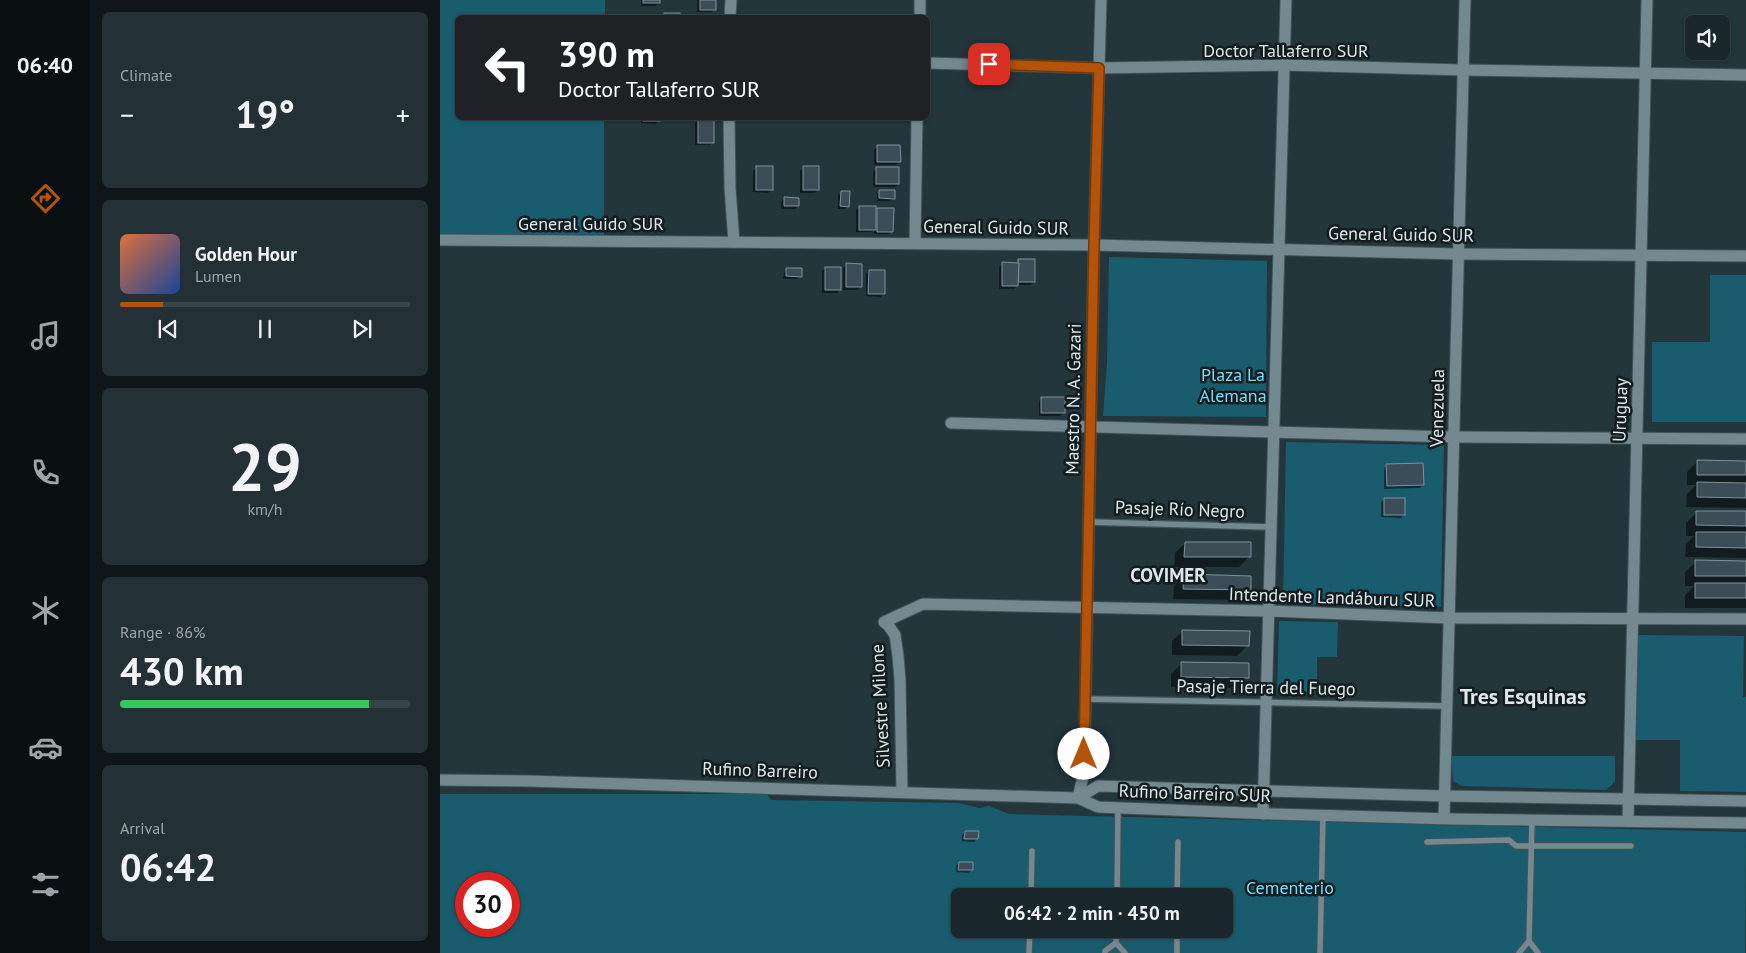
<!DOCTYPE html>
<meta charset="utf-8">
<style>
body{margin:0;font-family:"PT Sans",sans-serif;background:#233035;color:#f1f3f6;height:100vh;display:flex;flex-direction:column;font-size:19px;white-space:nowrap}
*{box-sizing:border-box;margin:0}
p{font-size:16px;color:#9fa6aa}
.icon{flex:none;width:28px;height:28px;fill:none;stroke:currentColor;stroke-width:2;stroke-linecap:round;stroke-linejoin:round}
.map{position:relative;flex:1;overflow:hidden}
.side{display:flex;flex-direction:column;gap:12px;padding:12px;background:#0e1619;width:350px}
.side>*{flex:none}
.top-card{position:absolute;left:15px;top:15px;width:475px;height:105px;border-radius:8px;box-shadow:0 1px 4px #0004,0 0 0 1px #384449;background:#202124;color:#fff;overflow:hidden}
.tools{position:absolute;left:1245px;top:15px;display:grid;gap:10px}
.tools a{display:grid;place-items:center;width:45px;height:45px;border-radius:8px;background:#1a282d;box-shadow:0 1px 4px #0004,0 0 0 1px #384449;font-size:25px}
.speed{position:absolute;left:15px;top:872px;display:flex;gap:10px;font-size:25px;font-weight:700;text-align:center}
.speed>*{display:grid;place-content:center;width:65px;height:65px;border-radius:50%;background:#1a282d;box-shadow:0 1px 4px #0004,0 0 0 1px #384449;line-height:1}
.speed .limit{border:8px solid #d22;background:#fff;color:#111}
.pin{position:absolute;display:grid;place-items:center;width:42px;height:42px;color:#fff;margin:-21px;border-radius:10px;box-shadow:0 2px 8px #0006}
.me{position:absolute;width:55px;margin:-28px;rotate:0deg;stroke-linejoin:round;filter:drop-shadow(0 0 4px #0008)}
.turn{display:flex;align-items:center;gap:18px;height:105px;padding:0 20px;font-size:22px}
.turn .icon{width:65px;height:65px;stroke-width:2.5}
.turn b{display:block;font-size:35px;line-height:42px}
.big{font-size:38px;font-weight:600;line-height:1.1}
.side .tile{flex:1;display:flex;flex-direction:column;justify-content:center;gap:8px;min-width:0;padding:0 18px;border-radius:8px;background:#233035}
.side .dial{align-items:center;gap:0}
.dial b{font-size:65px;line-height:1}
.song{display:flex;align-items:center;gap:15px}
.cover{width:60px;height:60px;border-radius:8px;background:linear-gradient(135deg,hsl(20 70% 55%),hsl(220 70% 35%))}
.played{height:5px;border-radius:2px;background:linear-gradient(90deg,#b45309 15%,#384449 15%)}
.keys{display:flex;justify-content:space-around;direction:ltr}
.heat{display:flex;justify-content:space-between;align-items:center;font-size:28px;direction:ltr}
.charge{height:8px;border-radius:4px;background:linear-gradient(90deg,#34c759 86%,#384449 0)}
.trip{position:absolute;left:511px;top:888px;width:282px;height:50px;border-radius:8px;background:#1a282d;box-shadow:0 1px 4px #0004,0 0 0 1px #384449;font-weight:600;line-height:50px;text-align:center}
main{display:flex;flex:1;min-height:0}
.tab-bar{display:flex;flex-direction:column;width:90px;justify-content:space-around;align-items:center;background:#0a1012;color:#9fa6aa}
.tab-bar .icon{width:35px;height:35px}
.tab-bar .current{color:#b45309}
.tab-bar b{font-size:22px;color:#f1f3f6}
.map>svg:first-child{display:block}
</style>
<main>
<nav class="tab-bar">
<b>06:40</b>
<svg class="icon current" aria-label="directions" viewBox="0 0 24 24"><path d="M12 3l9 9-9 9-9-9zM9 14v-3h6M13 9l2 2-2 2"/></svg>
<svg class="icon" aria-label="music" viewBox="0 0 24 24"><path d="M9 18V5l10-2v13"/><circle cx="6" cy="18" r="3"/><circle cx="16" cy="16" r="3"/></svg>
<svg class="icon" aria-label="phone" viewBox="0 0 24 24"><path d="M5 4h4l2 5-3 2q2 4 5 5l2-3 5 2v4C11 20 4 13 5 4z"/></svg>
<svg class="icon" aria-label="climate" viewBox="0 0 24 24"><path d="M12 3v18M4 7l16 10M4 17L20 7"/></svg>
<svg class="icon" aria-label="car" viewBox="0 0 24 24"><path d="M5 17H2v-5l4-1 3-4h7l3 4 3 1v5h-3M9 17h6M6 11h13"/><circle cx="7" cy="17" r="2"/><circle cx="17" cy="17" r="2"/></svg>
<svg class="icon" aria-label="filters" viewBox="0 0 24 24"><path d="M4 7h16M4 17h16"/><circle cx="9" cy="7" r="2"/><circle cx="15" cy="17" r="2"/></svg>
</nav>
<section class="side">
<div class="tile"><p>Climate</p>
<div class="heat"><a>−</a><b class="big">19°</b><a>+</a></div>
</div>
<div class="tile">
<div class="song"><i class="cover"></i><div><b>Golden Hour</b><p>Lumen</p></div></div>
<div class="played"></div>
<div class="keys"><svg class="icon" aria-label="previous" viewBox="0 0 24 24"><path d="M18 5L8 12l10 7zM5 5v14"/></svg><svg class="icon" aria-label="pause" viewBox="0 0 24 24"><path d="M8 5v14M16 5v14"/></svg><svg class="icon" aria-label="next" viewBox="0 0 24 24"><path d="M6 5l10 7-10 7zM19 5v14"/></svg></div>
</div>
<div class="tile dial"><b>29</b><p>km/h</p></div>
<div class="tile"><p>Range · 86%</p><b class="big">430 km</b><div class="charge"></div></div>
<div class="tile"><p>Arrival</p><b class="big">06:42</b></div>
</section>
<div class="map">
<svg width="1306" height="953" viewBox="0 0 1306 953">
<rect width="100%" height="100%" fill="#23363c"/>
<g fill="#185c6e" fill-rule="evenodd">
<path d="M 0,0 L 165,0 L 165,17 L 18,18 L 18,118 L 164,118 L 164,241 L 0,240 Z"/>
<path d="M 669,257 L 827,261 L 826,417 L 663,416 L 667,363 Z"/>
<path d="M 1270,275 L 1306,275 L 1306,422 L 1212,422 L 1212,342 L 1270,342 Z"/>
<path d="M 846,442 L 1004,445 L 1001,607 L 843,604 Z"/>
<path d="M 839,621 L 898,622 L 897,657 L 877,657 L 877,692 L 837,692 Z"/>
<path d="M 1197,635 L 1304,636 L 1303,697 L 1306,697 L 1306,792 L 1240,791 L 1240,740 L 1196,740 Z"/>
<path d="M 1011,756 L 1175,756 L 1175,782 L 1166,790 L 1022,786 L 1013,781 Z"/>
<path d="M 0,794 L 327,794 L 331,800 L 519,803 L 539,808 L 549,806 L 569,814 L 1306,832 L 1305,953 L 0,953 ZM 26,884 L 69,884 L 69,926 L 26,926 ZM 520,896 L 785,896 L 785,929 L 520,929 Z"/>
</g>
<g fill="#0007">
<path d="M 201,0 L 219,0 L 219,3 L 215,6 L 201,6 Z"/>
<path d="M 257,0 L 275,0 L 275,9 L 272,12 L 257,12 Z"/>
<path d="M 201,118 L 219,118 L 219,120 L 216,124 L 201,123 Z"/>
<path d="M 222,118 L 238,118 L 237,119 Z"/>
<path d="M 438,118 L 463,118 L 460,120 L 438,120 Z"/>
<path d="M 258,120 L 273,142 L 270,145 L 255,145 L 255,123 Z"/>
<path d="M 437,147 L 459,162 L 456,165 L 434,165 L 434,150 Z"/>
<path d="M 317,167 L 332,189 L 328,193 L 313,192 L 313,171 Z"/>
<path d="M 363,167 L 378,189 L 375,193 L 360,193 L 360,171 Z"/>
<path d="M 436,169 L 458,184 L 455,187 L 433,187 L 433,172 Z"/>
<path d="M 440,191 L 453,198 L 450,201 L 437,201 L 437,194 Z"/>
<path d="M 402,192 L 408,206 L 405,209 L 398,209 L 398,195 Z"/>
<path d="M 344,199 L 358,206 L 355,209 L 341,209 L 341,202 Z"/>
<path d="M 420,207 L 434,212 L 437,209 L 452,231 L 449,234 L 434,234 L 434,230 L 431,232 L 416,232 L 416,210 Z"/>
<path d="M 579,260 L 594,282 L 590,285 L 578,285 L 574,289 L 559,289 L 559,267 L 562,264 L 575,264 Z"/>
<path d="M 406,265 L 421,287 L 418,290 L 403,290 L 403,268 Z"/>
<path d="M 385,268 L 400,290 L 397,293 L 382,293 L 382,271 Z"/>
<path d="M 347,269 L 360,276 L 357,279 L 343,279 L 344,272 Z"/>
<path d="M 429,271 L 444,293 L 441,297 L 426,296 L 426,274 Z"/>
<path d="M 602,398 L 623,413 L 620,416 L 599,416 L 599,401 Z"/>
<path d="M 1258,461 L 1306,462 L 1306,508 L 1246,507 L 1247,494 L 1256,485 L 1247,485 L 1247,472 Z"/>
<path d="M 947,465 L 983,485 L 980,488 L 944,489 L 944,468 Z"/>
<path d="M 945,499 L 964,514 L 961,518 L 941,517 L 941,502 Z"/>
<path d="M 1257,512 L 1306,512 L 1306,558 L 1245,557 L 1246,544 L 1254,536 L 1246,536 L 1246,523 Z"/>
<path d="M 745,543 L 810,556 L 799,567 L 734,567 L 735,553 Z"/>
<path d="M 1256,562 L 1306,562 L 1306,608 L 1245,608 L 1245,595 L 1254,586 L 1245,586 L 1245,572 Z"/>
<path d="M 744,575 L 810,590 L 799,600 L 733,599 L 734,586 Z"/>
<path d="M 743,631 L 808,645 L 797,656 L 732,655 L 732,641 Z"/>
<path d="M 742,663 L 807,677 L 797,688 L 731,687 L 731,674 Z"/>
<path d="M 525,832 L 537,839 L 534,842 L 522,841 L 522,835 Z"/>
<path d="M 519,863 L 532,870 L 528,873 L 516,872 L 516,866 Z"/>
</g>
<g fill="#3d4d58" stroke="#80919d">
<rect x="203" y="0" width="17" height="3"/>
<rect x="260" y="0" width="16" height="10"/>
<rect x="224" y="13" width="16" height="5"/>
<rect x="203" y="118" width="17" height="3"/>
<rect x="258" y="119" width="16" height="24"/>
<path d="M 437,145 L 460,145 L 461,162 L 437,162 Z"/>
<rect x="316" y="166" width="17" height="24"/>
<rect x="363" y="166" width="16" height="24"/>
<rect x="436" y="167" width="23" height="17"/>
<path d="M 439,190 L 455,190 L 455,199 L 439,198 Z"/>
<path d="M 401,191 L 410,191 L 409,207 L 400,206 Z"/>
<path d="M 344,197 L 359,198 L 359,206 L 344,206 Z"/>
<rect x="419" y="206" width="17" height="24"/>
<path d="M 437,208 L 454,208 L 453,232 L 437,232 Z"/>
<rect x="578" y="259" width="17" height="23"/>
<path d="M 562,262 L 579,263 L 578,286 L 562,286 Z"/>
<path d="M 406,263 L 422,264 L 422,287 L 406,287 Z"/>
<rect x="385" y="267" width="16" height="23"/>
<path d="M 346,268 L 362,268 L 362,277 L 346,276 Z"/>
<path d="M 429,270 L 445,270 L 445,294 L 428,294 Z"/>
<rect x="601" y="397" width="24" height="16"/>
<path d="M 1257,460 L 1306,461 L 1306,475 L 1257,475 Z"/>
<path d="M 983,463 L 984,485 L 947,486 L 946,464 Z"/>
<path d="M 1257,482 L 1306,483 L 1306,498 L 1257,497 Z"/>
<rect x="944" y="498" width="21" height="17"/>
<path d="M 1256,511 L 1306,511 L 1306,526 L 1256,525 Z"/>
<path d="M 1256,532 L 1306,532 L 1306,548 L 1256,547 Z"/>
<path d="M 745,542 L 811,542 L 811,557 L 744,557 Z"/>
<path d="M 1255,560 L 1306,561 L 1306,576 L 1255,576 Z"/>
<path d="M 744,574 L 811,576 L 811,590 L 743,589 Z"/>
<rect x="1255" y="583" width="51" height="15"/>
<path d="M 742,630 L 810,631 L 809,646 L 742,645 Z"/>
<path d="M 741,662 L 809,663 L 809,678 L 741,677 Z"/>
<path d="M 525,831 L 539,831 L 538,839 L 524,839 Z"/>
<path d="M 519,862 L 533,862 L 533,870 L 518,870 Z"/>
</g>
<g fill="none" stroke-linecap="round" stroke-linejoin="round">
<g stroke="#415257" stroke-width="8">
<g id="lane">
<path d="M 649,522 L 831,527"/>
<path d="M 645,699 L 1007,706"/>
<path d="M 1092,820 L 1089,941 L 1098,953"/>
<path d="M 987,842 L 1069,840 L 1076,846 L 1191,846"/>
<path d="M 591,893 L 662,896"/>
<path d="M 591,896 L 592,851"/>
<path d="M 677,896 L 678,808"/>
<path d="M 737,896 L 738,842"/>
<path d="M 676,943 L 685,953"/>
<path d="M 589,953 L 590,929"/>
<path d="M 665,953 L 665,951 L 676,943 L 676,929"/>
<path d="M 737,953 L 737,929"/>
<path d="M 880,953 L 883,816"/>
<path d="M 1079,953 L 1089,941"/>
</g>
</g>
<g stroke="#415257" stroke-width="13">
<g id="street">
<path d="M 290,18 L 291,0"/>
<path d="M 480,18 L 480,0"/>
<path d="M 488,63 L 659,68 L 844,65 L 1023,70 L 1306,75"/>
<path d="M 289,118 L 290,188 L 294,242"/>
<path d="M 0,240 L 654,245 L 1018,254 L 1306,256"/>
<path d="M 475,243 L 477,118"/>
<path d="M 511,423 L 1014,437 L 1306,439"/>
<path d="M 0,780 L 88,781 L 638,798 L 658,807 L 833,814 L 1012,819 L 1306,823"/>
<path d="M 462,791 L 460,680 L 458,656 L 455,635 L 448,625 L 444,622 L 483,604 L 829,611 L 1009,618 L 1306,619"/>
<path d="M 638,798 L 644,772 L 654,245 L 661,0"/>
<path d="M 638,798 L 658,786 L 1004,796 L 1306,801"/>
<path d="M 823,814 L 846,0"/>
<path d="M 1004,818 L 1025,0"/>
<path d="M 1188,821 L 1207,0"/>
</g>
</g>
<use href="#lane" stroke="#73888f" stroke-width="5.5"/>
<use href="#street" stroke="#73888f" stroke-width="11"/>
</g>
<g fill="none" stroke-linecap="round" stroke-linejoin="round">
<g stroke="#753606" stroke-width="12">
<path id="route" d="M 549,64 L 659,68 L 654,245 L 644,754"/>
</g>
<use href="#route" stroke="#b45309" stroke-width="9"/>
</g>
<g text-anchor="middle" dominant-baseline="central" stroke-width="5" stroke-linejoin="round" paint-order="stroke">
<g font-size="18" fill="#dde8ec" stroke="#131c1f">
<text x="846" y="50">Doctor Tallaferro SUR</text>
<text x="151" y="223">General Guido SUR</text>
<text transform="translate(556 227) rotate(1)">General Guido SUR</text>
<text transform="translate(961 234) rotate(1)">General Guido SUR</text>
<text transform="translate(633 399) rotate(-89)">Maestro N. A. Gazari</text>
<text transform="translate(997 408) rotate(-89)">Venezuela</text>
<text transform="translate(1180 410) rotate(-88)">Uruguay</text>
<text transform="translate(740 509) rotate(2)">Pasaje Río Negro</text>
<text transform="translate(892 597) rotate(2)">Intendente Landáburu SUR</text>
<text transform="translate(826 687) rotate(1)">Pasaje Tierra del Fuego</text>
<text transform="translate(440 706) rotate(-93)">Silvestre Milone</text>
<text transform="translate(320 770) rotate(2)">Rufino Barreiro</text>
<text transform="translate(755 793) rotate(2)">Rufino Barreiro SUR</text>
</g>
<g font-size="18" fill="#7adbf9" stroke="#131c1f">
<text x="793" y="374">Plaza La<tspan x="793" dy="21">Alemana</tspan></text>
<text x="850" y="887">Cementerio</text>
</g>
<g font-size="19" font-weight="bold" fill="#dde8ec" stroke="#131c1f">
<text x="728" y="575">COVIMER</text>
</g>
<g font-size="22" font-weight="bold" fill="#dde8ec" stroke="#131c1f">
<text x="1083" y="696">Tres Esquinas</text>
</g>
</g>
</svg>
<div class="tools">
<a><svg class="icon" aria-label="sound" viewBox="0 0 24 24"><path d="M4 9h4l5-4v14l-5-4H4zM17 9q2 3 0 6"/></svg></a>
</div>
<div class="speed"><div class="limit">30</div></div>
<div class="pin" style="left:549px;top:64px;background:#d93025"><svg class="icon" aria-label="arrive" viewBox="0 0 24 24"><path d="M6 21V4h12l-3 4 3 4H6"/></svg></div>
<svg class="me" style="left:644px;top:754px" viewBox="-20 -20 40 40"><circle r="19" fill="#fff"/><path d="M0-13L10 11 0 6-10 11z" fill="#b45309"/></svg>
<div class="trip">06:42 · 2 min · 450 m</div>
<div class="top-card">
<div class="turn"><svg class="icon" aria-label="left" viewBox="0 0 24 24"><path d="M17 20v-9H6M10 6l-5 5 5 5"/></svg><div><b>390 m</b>Doctor Tallaferro SUR</div></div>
</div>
</div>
</main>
